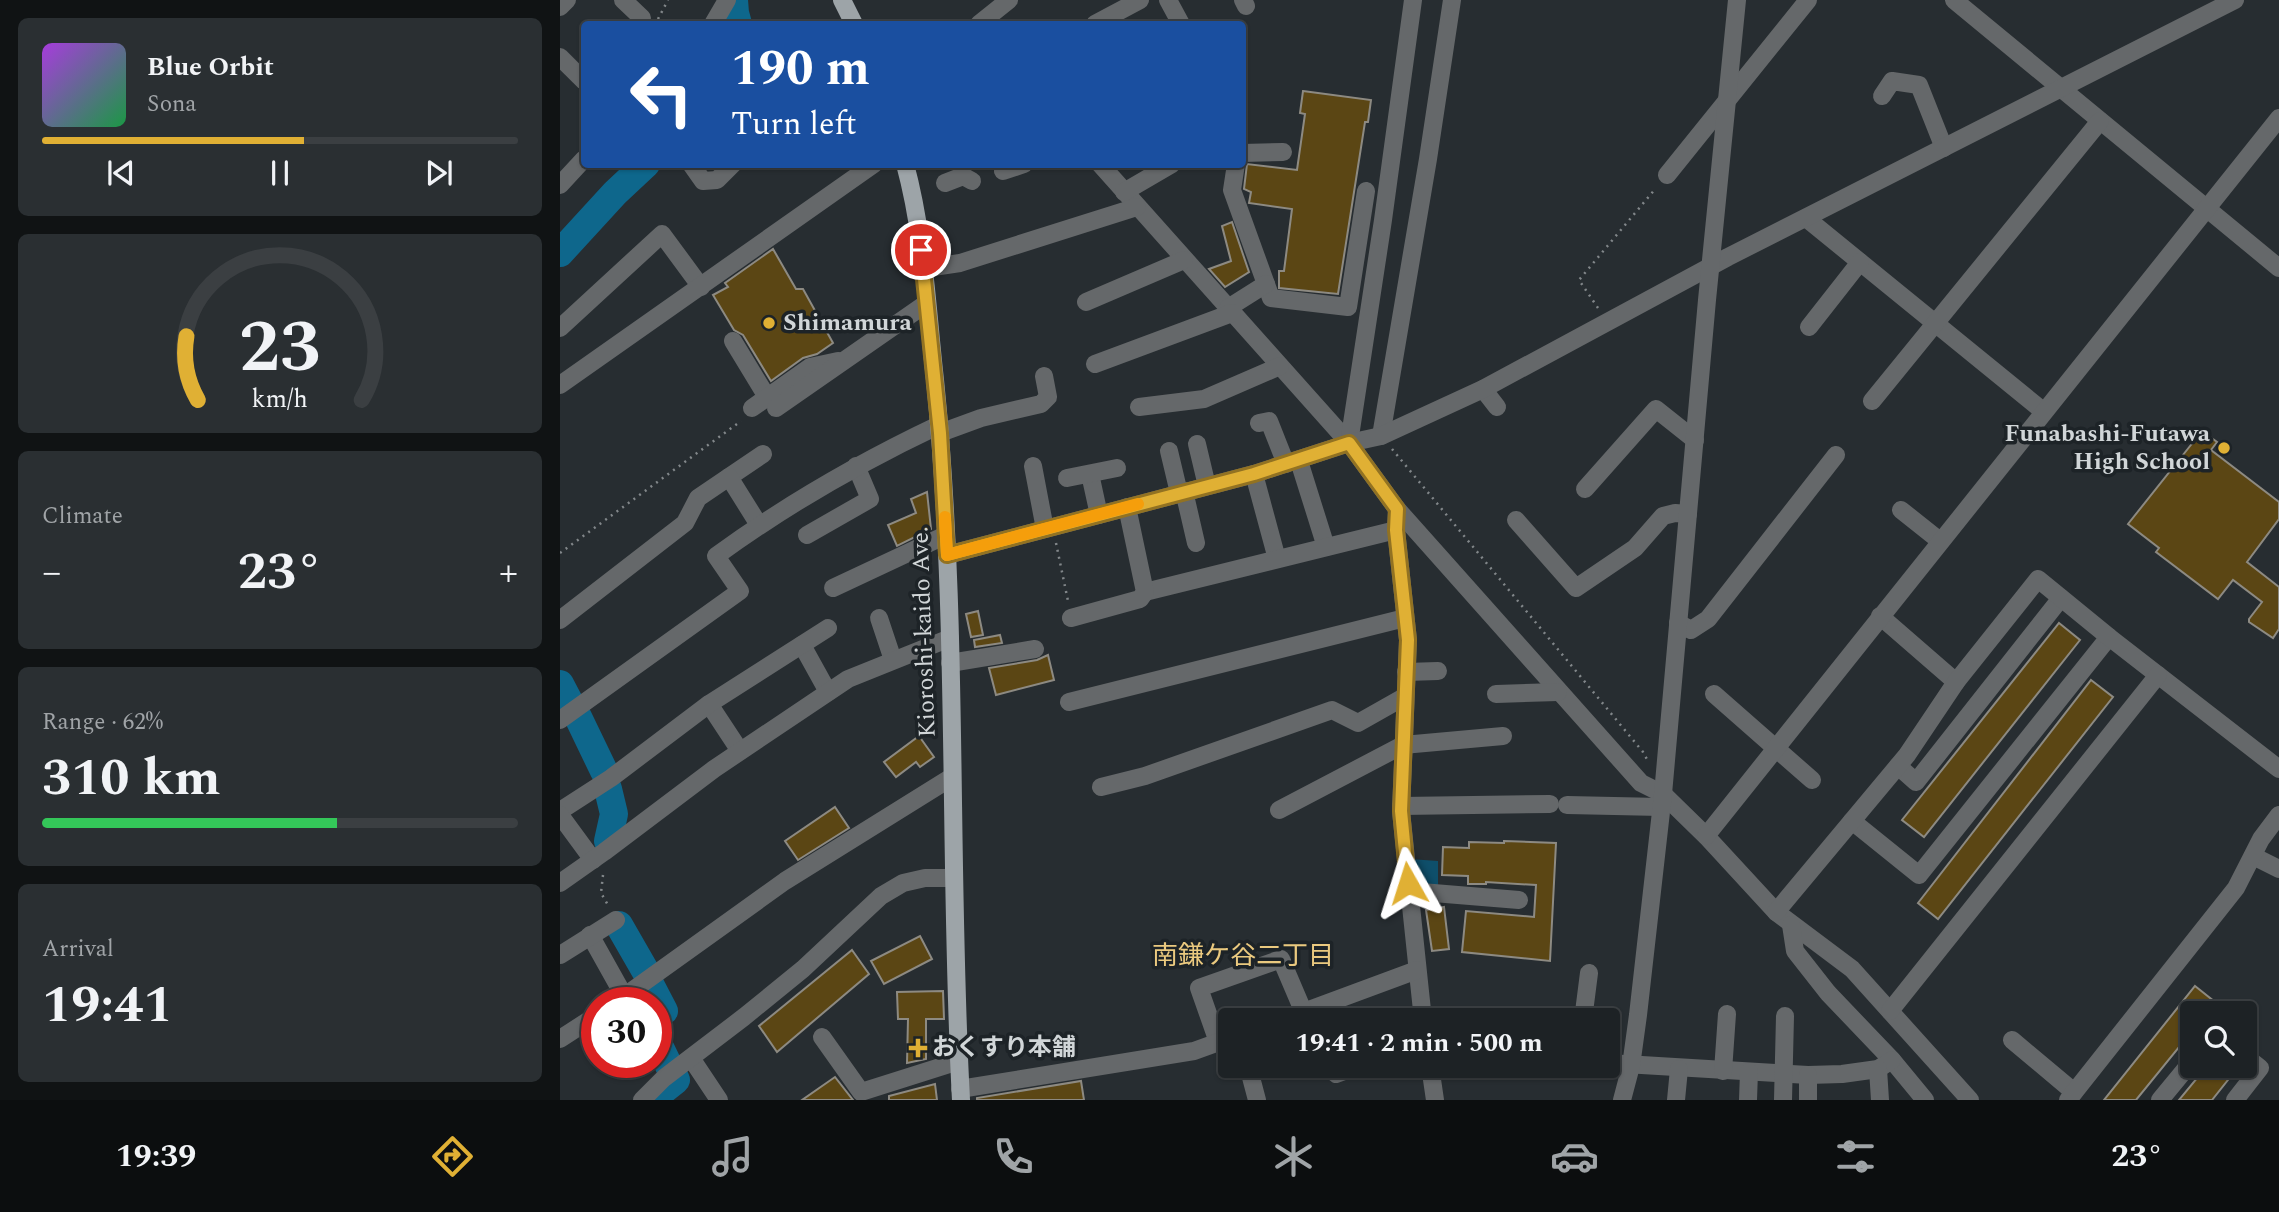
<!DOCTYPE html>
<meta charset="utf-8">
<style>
body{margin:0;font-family:Spectral,"Noto Sans JP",serif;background:#2a2f32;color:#f1f3f6;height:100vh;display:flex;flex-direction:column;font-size:26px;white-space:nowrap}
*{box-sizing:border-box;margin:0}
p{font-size:23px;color:#a0a4a7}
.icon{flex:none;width:38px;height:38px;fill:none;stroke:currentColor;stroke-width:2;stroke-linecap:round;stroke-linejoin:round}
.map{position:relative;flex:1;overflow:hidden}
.drawer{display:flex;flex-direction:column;gap:18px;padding:18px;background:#101314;width:560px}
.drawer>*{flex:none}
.guide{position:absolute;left:21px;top:21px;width:665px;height:147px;border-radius:7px;box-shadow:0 2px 5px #0004,0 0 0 2px #3b3f42;background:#1a4fa0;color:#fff;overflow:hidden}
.buttons{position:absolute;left:1620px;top:1001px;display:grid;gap:14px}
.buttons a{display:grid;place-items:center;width:77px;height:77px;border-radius:7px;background:#1d2225;box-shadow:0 2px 5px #0004,0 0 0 2px #3b3f42;font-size:35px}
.speed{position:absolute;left:21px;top:987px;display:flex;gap:14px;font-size:35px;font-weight:700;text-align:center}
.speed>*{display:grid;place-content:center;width:91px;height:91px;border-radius:50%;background:#1d2225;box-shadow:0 2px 5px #0004,0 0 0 2px #3b3f42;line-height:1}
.speed .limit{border:10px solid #d22;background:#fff;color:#111}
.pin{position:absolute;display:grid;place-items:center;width:60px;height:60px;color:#fff;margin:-30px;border:4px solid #fff;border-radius:50%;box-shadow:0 2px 7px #0007}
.me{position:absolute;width:77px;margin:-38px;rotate:354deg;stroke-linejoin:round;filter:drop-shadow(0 0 5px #0008)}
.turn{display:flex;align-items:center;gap:24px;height:147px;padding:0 35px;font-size:32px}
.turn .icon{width:91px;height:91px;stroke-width:2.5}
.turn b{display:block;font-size:49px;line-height:60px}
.big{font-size:52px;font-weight:700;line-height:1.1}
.drawer .widget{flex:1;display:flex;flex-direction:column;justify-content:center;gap:10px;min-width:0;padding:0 24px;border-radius:10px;background:#2a2f32}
.drawer .dial{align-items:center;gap:0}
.dial svg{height:182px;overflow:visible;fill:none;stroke:#3b3f42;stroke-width:7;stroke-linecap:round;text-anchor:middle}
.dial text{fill:#f1f3f6;stroke:none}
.song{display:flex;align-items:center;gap:21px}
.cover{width:84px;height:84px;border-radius:10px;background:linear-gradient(135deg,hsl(280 70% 55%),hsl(140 70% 35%))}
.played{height:7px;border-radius:4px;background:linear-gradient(90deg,#e0b034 55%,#3b3f42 55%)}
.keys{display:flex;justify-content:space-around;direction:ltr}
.heat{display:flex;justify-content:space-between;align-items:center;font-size:38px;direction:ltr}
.charge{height:10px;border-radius:5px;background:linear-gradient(90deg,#34c759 62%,#3b3f42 0)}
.trip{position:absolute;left:658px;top:1008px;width:402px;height:70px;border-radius:7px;background:#1d2225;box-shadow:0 2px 5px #0004,0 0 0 2px #3b3f42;font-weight:700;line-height:70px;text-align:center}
.dock{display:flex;height:112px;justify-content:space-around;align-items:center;background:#0c0e0f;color:#a0a4a7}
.dock .icon{width:49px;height:49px}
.dock .selected{color:#e0b034}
.dock b{font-size:32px;color:#f1f3f6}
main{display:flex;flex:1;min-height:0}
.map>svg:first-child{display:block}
</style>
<main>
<section class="drawer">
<div class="widget">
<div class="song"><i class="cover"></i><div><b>Blue Orbit</b><p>Sona</p></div></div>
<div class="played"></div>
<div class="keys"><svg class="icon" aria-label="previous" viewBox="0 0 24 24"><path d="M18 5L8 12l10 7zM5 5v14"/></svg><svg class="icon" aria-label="pause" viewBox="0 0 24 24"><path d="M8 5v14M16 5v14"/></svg><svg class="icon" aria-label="next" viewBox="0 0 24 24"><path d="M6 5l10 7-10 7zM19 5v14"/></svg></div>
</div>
<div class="widget dial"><svg viewBox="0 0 100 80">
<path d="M14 69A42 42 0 1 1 86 69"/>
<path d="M14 69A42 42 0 0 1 9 41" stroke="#e0b034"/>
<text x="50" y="56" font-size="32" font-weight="700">23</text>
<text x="50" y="72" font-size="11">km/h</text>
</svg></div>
<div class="widget"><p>Climate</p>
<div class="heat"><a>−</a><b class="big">23°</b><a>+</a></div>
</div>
<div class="widget"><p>Range · 62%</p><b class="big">310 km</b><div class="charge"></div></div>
<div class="widget"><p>Arrival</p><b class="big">19:41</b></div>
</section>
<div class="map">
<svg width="1719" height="1100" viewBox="0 0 1719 1100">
<rect width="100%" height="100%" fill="#272d31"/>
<path fill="#0e4f6b" d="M 850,859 L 878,861 L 878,888 C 854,887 856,880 850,859 Z"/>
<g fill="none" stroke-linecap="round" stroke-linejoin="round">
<g stroke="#0e678c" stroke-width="28">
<path d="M 174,0 L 175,13 L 178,24"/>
<path d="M 0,253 L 55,193 L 86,164"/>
<path d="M 0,684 L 11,705"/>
<path d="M 18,717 L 44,771"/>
<path d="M 48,789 L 54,814 L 48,841"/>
<path d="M 59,925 L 86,972"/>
<path d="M 91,986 L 104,1011 L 96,1016"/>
<path d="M 96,1039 L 109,1066"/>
<path d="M 91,1100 L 116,1080 L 114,1076"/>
</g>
</g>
<g fill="#5b4614" stroke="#8d8a82" stroke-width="2">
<path d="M 743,91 L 811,100 L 808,122 L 805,122 L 778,294 L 719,288 L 719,271 L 724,271 L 732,209 L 689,203 L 691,192 L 684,189 L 687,164 L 737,170 L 745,114 L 740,113 Z"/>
<path d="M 672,222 L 689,272 L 665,287 L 649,269 L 671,261 L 662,226 Z"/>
<path d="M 213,249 L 236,289 L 243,289 L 273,343 L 257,354 L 243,358 L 211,381 L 183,335 L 174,330 L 153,295 L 168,287 L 165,283 Z"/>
<path d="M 1642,431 L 1657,442 L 1651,450 L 1719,502 L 1719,519 L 1687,562 L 1719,587 L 1719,629 L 1713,638 L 1689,622 L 1689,619 L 1702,602 L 1673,580 L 1658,599 L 1596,552 L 1599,548 L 1568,524 Z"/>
<path d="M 367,492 L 371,529 L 337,546 L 328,525 L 356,513 L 351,499 Z"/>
<path d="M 418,611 L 423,635 L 411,637 L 406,614 Z"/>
<path d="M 1499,623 L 1520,640 L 1364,837 L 1342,820 Z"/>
<path d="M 440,635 L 442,643 L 415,647 L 414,640 Z"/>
<path d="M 488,655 L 494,680 L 436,695 L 429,668 L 477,660 Z"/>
<path d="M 1531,680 L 1553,697 L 1378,919 L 1358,903 Z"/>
<path d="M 359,736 L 374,757 L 360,767 L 356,762 L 336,777 L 324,762 Z"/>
<path d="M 275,807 L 289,828 L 238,860 L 225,841 Z"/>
<path d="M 944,841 L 996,843 L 990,961 L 902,952 L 906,911 L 974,917 L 976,885 L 926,882 L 926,884 L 908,884 L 908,876 L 882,875 L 883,847 L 909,848 L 909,842 L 944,843 Z"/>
<path d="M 884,907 L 889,949 L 872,951 L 866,910 Z"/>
<path d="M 360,936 L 372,959 L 324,984 L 311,961 Z"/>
<path d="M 292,950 L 309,974 L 217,1052 L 199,1026 Z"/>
<path d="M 1635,986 L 1655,1002 L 1646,1013 L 1633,1013 L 1633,1030 L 1576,1100 L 1544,1100 Z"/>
<path d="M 383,991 L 384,1019 L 366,1019 L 366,1059 L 347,1063 L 348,1019 L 338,1019 L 337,992 Z"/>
<path d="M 1647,1066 L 1679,1066 L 1652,1100 L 1619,1100 Z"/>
<path d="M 275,1077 L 293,1100 L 242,1100 Z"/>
<path d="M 521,1081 L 524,1100 L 417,1100 L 417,1098 Z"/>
<path d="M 375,1084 L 377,1100 L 329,1100 L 329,1096 Z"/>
</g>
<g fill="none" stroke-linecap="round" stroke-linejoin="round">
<g stroke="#82878a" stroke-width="2.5" stroke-dasharray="2 5" stroke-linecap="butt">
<path d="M 98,19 L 108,0"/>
<path d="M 1038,308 L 1019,280 L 1096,188"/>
<path d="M 832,449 L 1083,752 L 1089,763"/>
<path d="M 496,543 L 508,601"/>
<path d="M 0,553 L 181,421"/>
<path d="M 43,875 L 41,893 L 48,905"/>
</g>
<g stroke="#65686a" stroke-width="18">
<path d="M 63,0 L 82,18"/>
<path d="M 608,0 L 621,24"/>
<path d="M 683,0 L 686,6"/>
<path d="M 1394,0 L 1719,268"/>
<path d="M 0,7 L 7,0"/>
<path d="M 153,24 L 167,0"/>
<path d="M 419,24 L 449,0"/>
<path d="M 535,24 L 580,0"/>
<path d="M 0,57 L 24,81"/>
<path d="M 1322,96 L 1332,81 L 1359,85 L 1384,148"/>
<path d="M 682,153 L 723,152"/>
<path d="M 131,164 L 143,181 L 157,180 L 173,164"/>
<path d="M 540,164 L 789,443 L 837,509 L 1081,783 L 1103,794 L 1146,836 L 1216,912 L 1292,969 L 1410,1100"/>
<path d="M 676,164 L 672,190 L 711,298 L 788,307 L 806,191"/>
<path d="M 443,171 L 464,164"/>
<path d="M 1107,175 L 1248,0"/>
<path d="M 385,183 L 403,176 L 412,181"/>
<path d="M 0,185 L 24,159"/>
<path d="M 564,192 L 612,164"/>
<path d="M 1246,218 L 1483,411"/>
<path d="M 364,272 L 373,267 L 400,263 L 577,207"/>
<path d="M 526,302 L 624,260"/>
<path d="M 668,308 L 706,284"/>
<path d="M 1249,327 L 1300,262"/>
<path d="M 0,328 L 102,234 L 141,287"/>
<path d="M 173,341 L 207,397"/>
<path d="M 535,364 L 672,313"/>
<path d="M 0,385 L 314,164"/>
<path d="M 923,389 L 937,407"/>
<path d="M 1312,401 L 1540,121"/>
<path d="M 579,407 L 644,399 L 720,366"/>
<path d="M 192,408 L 250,367 L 278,361"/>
<path d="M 216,408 L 367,303"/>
<path d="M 699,423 L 709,421 L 726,464"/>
<path d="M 380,433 L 421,418 L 481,404 L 488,397 L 484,376"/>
<path d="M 821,436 L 868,159 L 892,0"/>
<path d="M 789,443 L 823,220 L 853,0"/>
<path d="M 637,444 L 647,486"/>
<path d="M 609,451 L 619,493"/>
<path d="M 739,461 L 766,547"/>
<path d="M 473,466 L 485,529"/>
<path d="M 530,474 L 539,515"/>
<path d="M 694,474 L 717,559"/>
<path d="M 169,477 L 203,454"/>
<path d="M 507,478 L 557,468"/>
<path d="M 1025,489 L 1096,409 L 1135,440"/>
<path d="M 624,491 L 636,543"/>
<path d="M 837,509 L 836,530 L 848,640 L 841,811 L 863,1020"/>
<path d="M 1341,510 L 1380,541"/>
<path d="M 956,520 L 1016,588 L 1075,548 L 1103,516 L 1115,513 L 1128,514"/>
<path d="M 247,535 L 310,499 L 296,466"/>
<path d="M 387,555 L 694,474 L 789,443 L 821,436 L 923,389 L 1168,257 L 1675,0"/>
<path d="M 273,588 L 386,535"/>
<path d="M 585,592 L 836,530"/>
<path d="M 1320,616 L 1396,682"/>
<path d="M 319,618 L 333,660"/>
<path d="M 511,618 L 580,599 L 585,592 L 567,507"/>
<path d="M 0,620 L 125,523 L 138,498 L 169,477 L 199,525"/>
<path d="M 1118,623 L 1131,630 L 1148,619 L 1276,455"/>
<path d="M 242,645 L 268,692"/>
<path d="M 390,663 L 475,649"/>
<path d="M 846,672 L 878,671"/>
<path d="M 936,694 L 998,692"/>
<path d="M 1154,694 L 1252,780"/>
<path d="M 509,702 L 845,618"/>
<path d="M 149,704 L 180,751"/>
<path d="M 0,720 L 180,591 L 156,556 C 226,505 301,462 379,425"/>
<path d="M 1338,766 L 1356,782 L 1501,598"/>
<path d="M 541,787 L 585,776 L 772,710 L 798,723 L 844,697"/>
<path d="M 1007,805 L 1101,807"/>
<path d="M 841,806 L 990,804"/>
<path d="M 719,810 L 843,745 L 943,736"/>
<path d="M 0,811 L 51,778 L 149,704 L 268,628"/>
<path d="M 0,815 L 33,860"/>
<path d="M 1292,821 L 1359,875 L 1549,637"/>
<path d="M 1146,836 L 1719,118"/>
<path d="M 1693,856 L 1719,869"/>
<path d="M 0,883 L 44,852 L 154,769 L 288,679 L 390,638"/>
<path d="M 849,891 L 959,900"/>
<path d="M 1216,912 L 1347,755 L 1396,682 L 1478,579 L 1549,637 L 1719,769"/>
<path d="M 1231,925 L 1235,951 L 1268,993 L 1332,1060 L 1365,1100"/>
<path d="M 30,935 L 68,1003"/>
<path d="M 0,955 L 56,920"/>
<path d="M 55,1003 L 225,881 L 392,777"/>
<path d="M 1330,1011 L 1598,675"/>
<path d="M 722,1020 L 857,970"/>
<path d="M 1023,1020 L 1029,973"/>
<path d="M 262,1037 L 301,1092 L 399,1061"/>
<path d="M 0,1039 L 37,1015"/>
<path d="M 1452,1040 L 1514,1092"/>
<path d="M 658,1042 L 639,988 L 721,959 L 744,1013"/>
<path d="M 131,1058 L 159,1100"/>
<path d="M 1048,1063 L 1248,1075 L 1282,1074 L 1318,1069 L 1332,1060"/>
<path d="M 688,1066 L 697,1100"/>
<path d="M 870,1066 L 875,1100"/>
<path d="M 1318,1069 L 1320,1100"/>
<path d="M 1163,1071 L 1167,1014"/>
<path d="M 776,1074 L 798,1066"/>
<path d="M 400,1089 L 634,1051 L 670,1038"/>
<path d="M 82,1100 L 104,1078 L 184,1017 L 243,969 L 321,896 L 343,883 L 365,878 L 393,878"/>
<path d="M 1062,1100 L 1071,1066 L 1078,1015 L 1103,794 L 1147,300 L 1177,0"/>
<path d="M 1116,1100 L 1119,1069"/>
<path d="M 1188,1100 L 1189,1072"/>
<path d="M 1223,1100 L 1225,1016"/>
<path d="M 1248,1100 L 1248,1075"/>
<path d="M 1508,1100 L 1676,888 L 1701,839 L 1719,815"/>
<path d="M 1600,1100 L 1633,1060"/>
<path d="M 1675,1100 L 1700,1068 L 1685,1056"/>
</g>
<g stroke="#9da4a8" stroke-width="18">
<path d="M 282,0 L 294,24"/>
<path d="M 345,164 C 364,234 367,308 375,380 C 399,619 388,860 401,1100"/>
</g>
</g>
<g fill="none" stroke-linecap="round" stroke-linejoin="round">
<g stroke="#927222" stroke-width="18">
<path id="route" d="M 361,250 L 380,433 L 387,555 L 694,474 L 789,443 L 837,509 L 836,530 L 848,640 L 841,811 L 848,883"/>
</g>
<use href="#route" stroke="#e0b034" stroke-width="12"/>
<path stroke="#f59e0b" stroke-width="12" d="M 385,517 L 387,555 L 578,504"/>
</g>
<g fill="#e0b034" stroke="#1d2327" stroke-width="2.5">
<circle cx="209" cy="323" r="7"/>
<circle cx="1664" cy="448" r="7"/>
<path d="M354.5 1037.5h7v7h7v7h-7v7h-7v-7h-7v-7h7z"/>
</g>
<g text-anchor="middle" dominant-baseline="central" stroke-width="7" stroke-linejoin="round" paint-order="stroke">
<g font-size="24" font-weight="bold" fill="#d1d6d8" stroke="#1d2327" text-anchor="start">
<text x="223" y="323">Shimamura</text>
<text x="1650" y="434" text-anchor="end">Funabashi-Futawa<tspan x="1650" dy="28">High School</tspan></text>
<text x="372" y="1048">おくすり本舗</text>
</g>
<g font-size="24" fill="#d1d6d8" stroke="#1d2327">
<text transform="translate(364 632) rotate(-92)">Kioroshi-kaido Ave.</text>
</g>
<g font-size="26" fill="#eac97f" stroke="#1d2327">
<text x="683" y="956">南鎌ケ谷二丁目</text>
</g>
</g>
</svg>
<div class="buttons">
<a><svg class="icon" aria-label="search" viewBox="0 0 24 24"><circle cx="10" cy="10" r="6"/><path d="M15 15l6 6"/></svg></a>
</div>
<div class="speed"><div class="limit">30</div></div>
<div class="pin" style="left:361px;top:250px;background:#d93025"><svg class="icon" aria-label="arrive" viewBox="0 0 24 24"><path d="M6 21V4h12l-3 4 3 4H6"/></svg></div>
<svg class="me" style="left:848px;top:883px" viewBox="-20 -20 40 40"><path d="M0-17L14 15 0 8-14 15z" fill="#e0b034" stroke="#fff" stroke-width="4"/></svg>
<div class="trip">19:41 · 2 min · 500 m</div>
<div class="guide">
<div class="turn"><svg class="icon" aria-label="left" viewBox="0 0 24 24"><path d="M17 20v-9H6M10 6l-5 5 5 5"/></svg><div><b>190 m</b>Turn left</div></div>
</div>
</div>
</main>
<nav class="dock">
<b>19:39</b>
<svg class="icon selected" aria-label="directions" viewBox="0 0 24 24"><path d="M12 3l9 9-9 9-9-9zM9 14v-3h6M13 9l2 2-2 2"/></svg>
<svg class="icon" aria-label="music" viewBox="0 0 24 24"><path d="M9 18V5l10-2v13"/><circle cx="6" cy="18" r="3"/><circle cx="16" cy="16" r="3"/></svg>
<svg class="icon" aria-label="phone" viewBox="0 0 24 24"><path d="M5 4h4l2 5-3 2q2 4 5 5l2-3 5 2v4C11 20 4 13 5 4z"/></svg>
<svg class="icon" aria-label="climate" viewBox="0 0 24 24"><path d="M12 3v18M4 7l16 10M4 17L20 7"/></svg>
<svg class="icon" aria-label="car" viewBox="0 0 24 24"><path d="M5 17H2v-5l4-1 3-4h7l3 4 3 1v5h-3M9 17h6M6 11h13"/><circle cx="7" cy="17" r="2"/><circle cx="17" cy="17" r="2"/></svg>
<svg class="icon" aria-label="filters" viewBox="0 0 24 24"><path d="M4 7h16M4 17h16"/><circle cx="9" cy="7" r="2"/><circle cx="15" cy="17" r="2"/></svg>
<b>23°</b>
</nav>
